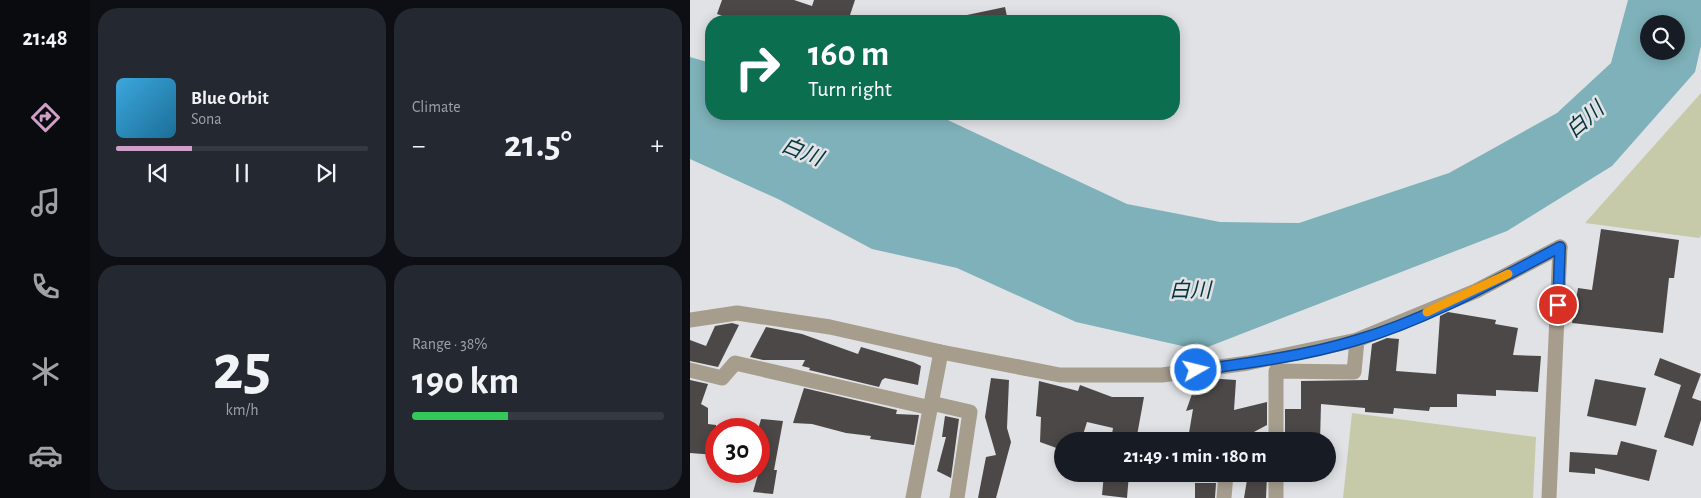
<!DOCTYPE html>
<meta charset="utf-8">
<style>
body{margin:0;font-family:"Alegreya Sans","Noto Sans JP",sans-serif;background:#242831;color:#f1f3f6;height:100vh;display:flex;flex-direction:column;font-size:19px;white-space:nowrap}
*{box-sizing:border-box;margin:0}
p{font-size:16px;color:#9ea1a6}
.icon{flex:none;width:28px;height:28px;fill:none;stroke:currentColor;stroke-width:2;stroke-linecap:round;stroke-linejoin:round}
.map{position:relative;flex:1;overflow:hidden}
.panel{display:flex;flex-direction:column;gap:8px;padding:8px;background:#0d0f14;width:600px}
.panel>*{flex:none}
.banner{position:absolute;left:15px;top:15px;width:475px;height:105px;border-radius:20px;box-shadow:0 2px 12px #0003;background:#0b6e4f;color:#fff;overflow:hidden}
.buttons{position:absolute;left:950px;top:15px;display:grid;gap:10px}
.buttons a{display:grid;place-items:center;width:45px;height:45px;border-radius:50%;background:#171b24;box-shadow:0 2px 12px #0003;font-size:25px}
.speed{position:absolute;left:15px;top:418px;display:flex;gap:10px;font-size:25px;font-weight:700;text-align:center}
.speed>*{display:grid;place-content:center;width:65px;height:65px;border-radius:50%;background:#171b24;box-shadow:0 2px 12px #0003;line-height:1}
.speed .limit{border:8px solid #d22;background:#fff;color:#111}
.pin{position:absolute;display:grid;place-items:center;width:42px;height:42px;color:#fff;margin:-21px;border:2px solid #fff;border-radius:50%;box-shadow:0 1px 5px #0007}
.me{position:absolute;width:55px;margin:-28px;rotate:82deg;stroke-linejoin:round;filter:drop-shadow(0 0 4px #0008)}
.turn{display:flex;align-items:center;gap:18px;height:105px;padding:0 20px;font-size:22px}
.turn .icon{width:65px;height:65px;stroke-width:2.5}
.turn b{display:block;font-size:35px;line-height:42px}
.big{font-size:38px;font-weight:700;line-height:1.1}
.panel .tile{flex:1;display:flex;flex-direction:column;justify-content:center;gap:8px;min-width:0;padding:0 18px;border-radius:20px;background:#242831}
.panel .dial{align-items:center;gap:0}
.dial b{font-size:65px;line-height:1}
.song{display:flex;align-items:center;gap:15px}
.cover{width:60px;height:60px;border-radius:8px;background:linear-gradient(135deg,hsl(200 70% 55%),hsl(200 70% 35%))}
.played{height:5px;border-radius:2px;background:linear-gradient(90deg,#cf9ec9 30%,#363941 30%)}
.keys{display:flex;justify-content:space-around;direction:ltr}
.heat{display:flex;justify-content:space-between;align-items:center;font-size:28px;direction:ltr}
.charge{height:8px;border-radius:4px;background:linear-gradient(90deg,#34c759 38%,#363941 0)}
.panel .tiles{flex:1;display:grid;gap:8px;grid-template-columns:repeat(2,1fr)}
.trip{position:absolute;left:364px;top:432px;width:282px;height:50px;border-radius:25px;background:#171b24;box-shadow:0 2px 12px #0003;font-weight:700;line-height:50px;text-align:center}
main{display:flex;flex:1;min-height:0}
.dock{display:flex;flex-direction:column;width:90px;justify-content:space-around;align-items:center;background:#090b0e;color:#9ea1a6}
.dock .icon{width:35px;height:35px}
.dock .active{color:#cf9ec9}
.dock b{font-size:22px;color:#f1f3f6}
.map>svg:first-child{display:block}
</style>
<main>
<nav class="dock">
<b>21:48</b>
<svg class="icon active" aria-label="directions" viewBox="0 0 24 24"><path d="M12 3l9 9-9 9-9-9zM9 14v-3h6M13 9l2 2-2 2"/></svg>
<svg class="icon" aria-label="music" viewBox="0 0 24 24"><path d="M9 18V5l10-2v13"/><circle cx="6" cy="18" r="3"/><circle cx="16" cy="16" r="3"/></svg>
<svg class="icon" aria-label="phone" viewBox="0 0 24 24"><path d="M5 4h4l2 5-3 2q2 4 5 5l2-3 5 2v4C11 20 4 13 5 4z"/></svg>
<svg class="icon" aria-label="climate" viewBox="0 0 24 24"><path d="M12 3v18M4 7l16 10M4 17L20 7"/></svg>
<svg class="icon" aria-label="car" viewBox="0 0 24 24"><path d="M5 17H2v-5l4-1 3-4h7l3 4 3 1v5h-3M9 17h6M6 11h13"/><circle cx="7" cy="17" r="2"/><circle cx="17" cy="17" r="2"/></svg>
</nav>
<section class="panel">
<div class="tiles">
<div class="tile">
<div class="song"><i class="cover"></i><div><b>Blue Orbit</b><p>Sona</p></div></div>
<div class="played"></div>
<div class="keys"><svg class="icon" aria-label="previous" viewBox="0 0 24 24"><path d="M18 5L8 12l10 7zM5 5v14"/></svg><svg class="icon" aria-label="pause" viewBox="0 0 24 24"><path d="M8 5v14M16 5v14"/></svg><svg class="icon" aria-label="next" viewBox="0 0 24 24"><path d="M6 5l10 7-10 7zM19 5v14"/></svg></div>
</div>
<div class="tile"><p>Climate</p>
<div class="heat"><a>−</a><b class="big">21.5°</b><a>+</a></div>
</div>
<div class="tile dial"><b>25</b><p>km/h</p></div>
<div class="tile"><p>Range · 38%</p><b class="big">190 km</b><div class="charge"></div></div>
</div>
</section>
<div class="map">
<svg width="1011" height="498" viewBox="0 0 1011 498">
<rect width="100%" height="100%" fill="#e1e2e5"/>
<g fill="#c7caa9">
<path d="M 1011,93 L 1011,235 L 1009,238 L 895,223 Z"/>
<path d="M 662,413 L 846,437 L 843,498 L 653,498 Z"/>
</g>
<path fill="#7eb1b9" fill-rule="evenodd" d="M 938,0 L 1011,0 L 1011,46 L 1005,72 L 922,166 L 817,231 L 510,350 L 386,322 L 267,268 L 182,249 L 88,199 L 0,159 L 0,57 L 21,63 L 21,114 L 245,114 L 437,204 L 530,222 L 609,223 L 759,173 L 867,113 L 921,63 ZM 959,24 L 986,24 L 986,51 L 959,51 Z"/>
<g fill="#4b4847">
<path d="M 32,0 L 104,0 L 122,6 L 124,0 L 165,0 L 158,21 L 75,21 L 60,16 L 58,21 L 48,21 L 27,14 Z"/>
<path d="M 315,7 L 318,21 L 278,21 L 277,15 Z"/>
<path d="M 911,229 L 989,240 L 984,278 L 979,278 L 973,333 L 882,323 L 888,288 L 902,290 Z"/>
<path d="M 758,312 L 806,320 L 805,324 L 828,328 L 823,355 L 851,356 L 848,392 L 806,390 L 806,396 L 767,394 L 767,407 L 740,407 L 739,411 L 704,408 L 703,414 L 675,412 L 675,408 L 631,404 L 630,441 L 595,441 L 595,409 L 611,409 L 611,381 L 678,380 L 682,344 L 697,338 L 709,339 L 706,371 L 746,374 L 750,316 Z"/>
<path d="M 42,323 L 49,325 L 28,367 L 0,361 L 0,340 L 16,346 L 25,326 Z"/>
<path d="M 76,327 L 112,334 L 168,354 L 171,347 L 223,362 L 231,366 L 228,385 L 195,378 L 192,380 L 189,387 L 119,370 L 120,368 L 112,366 L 115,360 L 73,360 L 60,357 Z"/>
<path d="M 970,358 L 1011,374 L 1002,398 L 1011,401 L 1011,420 L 1003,446 L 974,437 L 991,385 L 964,375 Z"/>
<path d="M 301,378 L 319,380 L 317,428 L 321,442 L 306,498 L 288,498 L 296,457 L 306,455 L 295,417 Z"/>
<path d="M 516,378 L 546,380 L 544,410 L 577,402 L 577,425 L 547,441 L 504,441 L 505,433 L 499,433 L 503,409 L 496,411 L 507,380 Z"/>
<path d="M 905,379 L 956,388 L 946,426 L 897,416 Z"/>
<path d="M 0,380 L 18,384 L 11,404 L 18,408 L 18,424 L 26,425 L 26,455 L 0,453 Z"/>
<path d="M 349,381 L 388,391 L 390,385 L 422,397 L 454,397 L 446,441 L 421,440 L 423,428 L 397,422 L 391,441 L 372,441 L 372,450 L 350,442 L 351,417 L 346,416 Z"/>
<path d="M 114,388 L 207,410 L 206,414 L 229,415 L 224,445 L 180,439 L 181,436 L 156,433 L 122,424 L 103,423 Z"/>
<path d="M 255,416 L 269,419 L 261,478 L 247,471 L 256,437 L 252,437 Z"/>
<path d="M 71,419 L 93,421 L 84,470 L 87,470 L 83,494 L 63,492 L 69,471 L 69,426 Z"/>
<path d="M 931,441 L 967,450 L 959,481 L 905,468 L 905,474 L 879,472 L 880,452 L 927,455 Z"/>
<path d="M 414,474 L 439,474 L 437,498 L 412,495 Z"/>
<path d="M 558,474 L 577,474 L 576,498 L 554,498 Z"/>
<path d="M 505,483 L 526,483 L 525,498 L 505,498 Z"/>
</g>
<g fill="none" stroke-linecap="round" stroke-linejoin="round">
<g stroke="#a69d8d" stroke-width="15">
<path d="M 0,320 L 47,313 L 140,327 L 251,352 L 370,375 L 472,375 L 558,363 L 667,340 L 786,291 L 870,247"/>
<path d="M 0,370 L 32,378 L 45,363 L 241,408"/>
<path d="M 241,403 L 280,412 L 267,498"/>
<path d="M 586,441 L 586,371 L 664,372 L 667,340"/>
<path d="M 223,498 L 251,352"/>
<path d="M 534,498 L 536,474"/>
<path d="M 586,498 L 586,474"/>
<path d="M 859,498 L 870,247"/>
</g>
</g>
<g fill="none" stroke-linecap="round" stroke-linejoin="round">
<g stroke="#114b97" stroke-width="12">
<path id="route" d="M 506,370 C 560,363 615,356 667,340 C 738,319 805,281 870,247 L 868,305"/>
</g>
<use href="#route" stroke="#1a73e8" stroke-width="9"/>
<path stroke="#f59e0b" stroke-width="9" d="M 737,312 L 818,274"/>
</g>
<g text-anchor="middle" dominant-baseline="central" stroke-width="5" stroke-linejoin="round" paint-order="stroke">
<g font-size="21" font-style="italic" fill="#03363d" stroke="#e1e2e5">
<text transform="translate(895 120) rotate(-41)">白川</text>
<text transform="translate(112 152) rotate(22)">白川</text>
<text x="500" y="290">白川</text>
</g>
</g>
</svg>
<div class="buttons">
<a><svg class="icon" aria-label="search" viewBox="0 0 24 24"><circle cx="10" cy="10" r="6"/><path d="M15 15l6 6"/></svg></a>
</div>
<div class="speed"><div class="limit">30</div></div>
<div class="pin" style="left:868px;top:305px;background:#d93025"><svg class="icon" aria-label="arrive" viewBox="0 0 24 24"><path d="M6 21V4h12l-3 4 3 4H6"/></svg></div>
<svg class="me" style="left:506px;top:370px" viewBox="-20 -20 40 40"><circle r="17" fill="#1a73e8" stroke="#fff" stroke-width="3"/><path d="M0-11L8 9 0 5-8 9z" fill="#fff"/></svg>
<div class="trip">21:49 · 1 min · 180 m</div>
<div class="banner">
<div class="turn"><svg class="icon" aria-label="right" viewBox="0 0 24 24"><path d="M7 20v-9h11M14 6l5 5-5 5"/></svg><div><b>160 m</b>Turn right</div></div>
</div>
</div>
</main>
